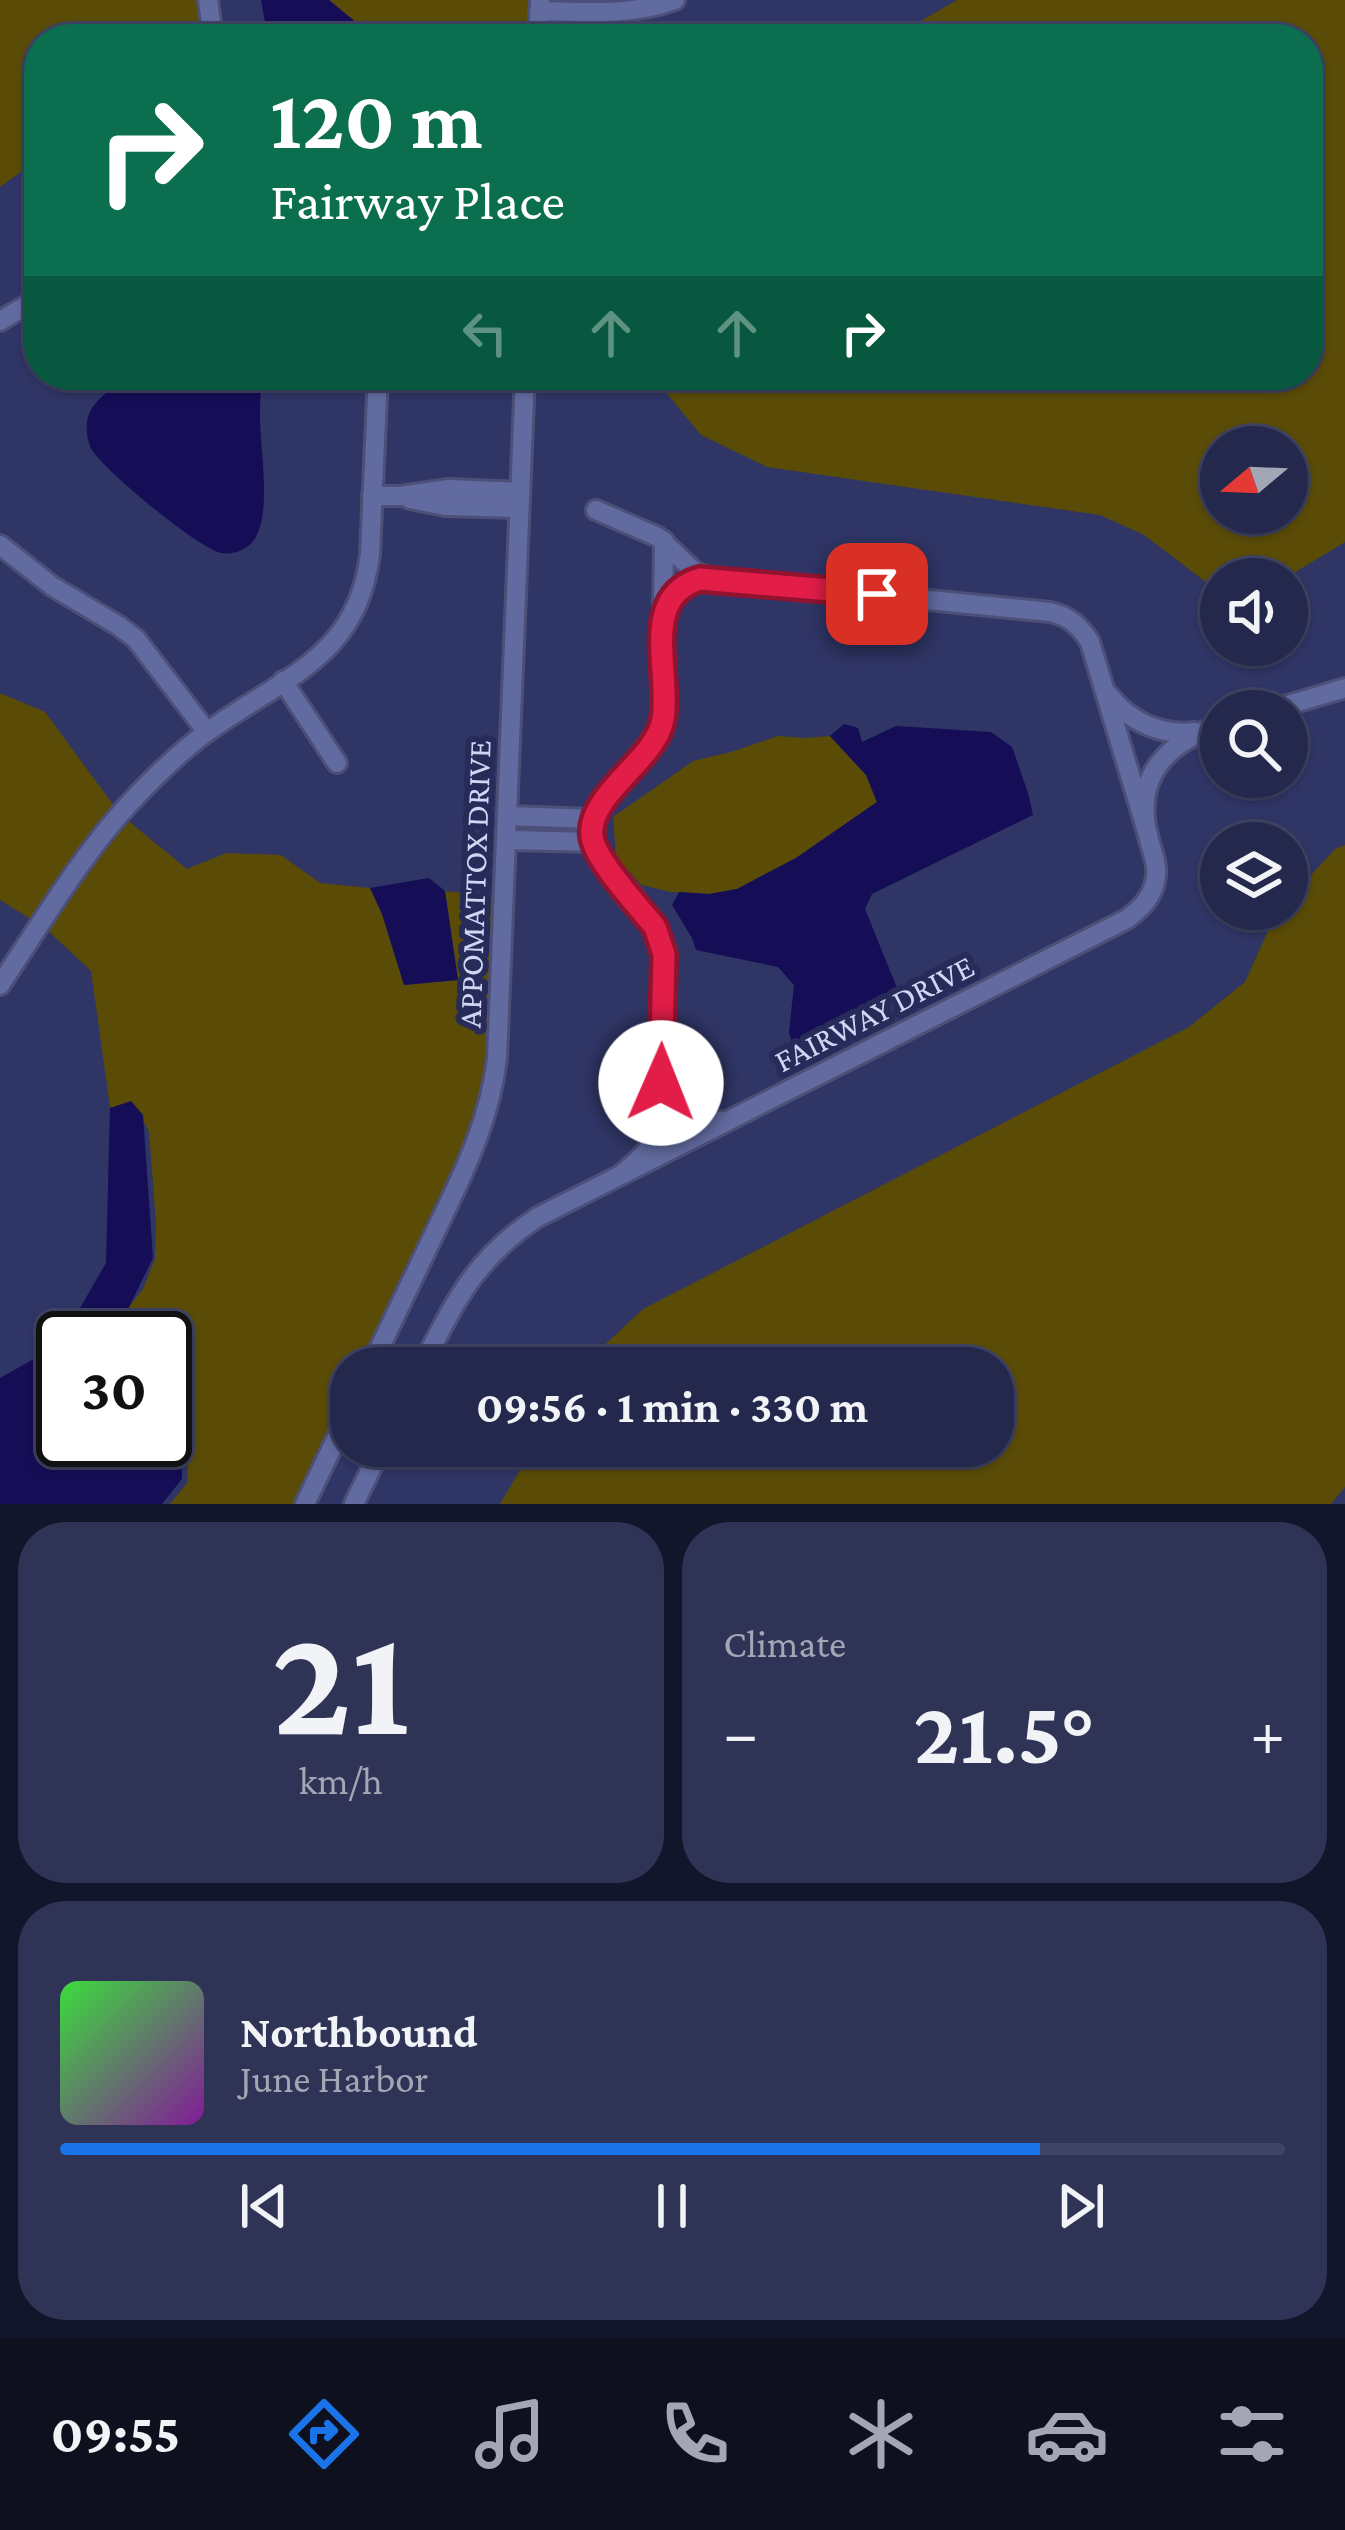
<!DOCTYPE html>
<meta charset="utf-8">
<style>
body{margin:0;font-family:"Crimson Pro",serif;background:#2f3456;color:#f1f3f6;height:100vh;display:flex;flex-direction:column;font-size:45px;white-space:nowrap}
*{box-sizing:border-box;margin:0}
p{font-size:39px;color:#a3a6b5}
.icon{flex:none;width:66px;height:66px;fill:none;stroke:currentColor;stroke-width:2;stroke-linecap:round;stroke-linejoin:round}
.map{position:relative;height:1504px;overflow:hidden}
.drawer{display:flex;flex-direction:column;gap:18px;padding:18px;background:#13162a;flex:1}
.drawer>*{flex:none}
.top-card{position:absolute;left:24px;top:24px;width:1299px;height:366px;border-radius:48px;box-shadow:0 3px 9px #0004,0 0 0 3px #404464;background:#0b6e4f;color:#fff;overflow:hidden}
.needle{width:78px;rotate:251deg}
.fabs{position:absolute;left:1200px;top:426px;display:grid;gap:24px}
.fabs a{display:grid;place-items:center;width:108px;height:108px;border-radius:50%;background:#23284c;box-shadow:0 3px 9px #0004,0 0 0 3px #404464;font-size:60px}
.speed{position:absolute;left:36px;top:1311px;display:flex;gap:24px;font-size:60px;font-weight:700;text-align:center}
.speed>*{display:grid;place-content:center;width:156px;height:156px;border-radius:50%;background:#23284c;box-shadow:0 3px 9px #0004,0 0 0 3px #404464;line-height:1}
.speed .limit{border:6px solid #111;border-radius:18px;background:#fff;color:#111}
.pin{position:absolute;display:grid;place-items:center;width:102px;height:102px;color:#fff;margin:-51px;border-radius:24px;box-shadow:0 6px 18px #0006}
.me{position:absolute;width:132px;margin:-66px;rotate:1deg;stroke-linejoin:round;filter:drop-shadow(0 0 9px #0008)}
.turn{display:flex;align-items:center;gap:42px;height:252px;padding:0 48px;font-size:54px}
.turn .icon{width:156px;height:156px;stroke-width:2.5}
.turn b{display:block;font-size:84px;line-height:102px}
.lanes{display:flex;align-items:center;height:114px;padding:0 48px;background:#0003;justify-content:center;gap:60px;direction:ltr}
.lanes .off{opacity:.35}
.big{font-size:90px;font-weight:700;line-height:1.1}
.drawer .widget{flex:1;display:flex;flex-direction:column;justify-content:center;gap:18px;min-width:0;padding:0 42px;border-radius:48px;background:#2f3456}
.drawer .dial{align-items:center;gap:0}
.dial b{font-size:156px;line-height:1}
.song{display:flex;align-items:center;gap:36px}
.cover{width:144px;height:144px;border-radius:18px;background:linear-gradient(135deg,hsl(120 70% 55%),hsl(290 70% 35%))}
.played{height:12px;border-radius:6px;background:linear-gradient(90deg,#1a73e8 80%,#404464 80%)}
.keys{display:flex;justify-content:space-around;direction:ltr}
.heat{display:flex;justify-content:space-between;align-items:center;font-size:66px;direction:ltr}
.drawer .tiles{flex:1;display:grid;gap:18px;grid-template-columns:1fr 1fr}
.widget:last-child{grid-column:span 2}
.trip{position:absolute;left:330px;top:1347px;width:684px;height:120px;border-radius:48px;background:#23284c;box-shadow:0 3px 9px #0004,0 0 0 3px #404464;font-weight:700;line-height:120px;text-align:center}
.menu{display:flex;height:192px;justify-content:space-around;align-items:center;background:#0e101e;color:#a3a6b5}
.menu .icon{width:84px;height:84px}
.menu .selected{color:#1a73e8}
.menu b{font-size:54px;color:#f1f3f6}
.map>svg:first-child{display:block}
</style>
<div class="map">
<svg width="1345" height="1504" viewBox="0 0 1345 1504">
<rect width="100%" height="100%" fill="#2f3565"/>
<g fill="#5a4b07" fill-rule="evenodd">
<path d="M 0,0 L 211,0 L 214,39 L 39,39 L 39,159 L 0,187 Z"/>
<path d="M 329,0 L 531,0 L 530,39 L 388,39 L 358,24 Z"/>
<path d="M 957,0 L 1345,0 L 1345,542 L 1284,579 L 1221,579 L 1221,588 L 1215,589 L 1144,535 L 1100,515 L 767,467 L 701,435 L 655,379 L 655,375 L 1308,375 L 1308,39 L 890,39 ZM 1221,447 L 1287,447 L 1287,513 L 1221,513 Z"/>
<path d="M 0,693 L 45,712 L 120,814 L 187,869 L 226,853 L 281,855 L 320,883 L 370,888 L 382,914 L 404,985 L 458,980 L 445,891 L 495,896 L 485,1088 L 460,1162 L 361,1368 L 351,1368 L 351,1388 L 296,1504 L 170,1504 L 187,1483 L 189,1440 L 165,1428 L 165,1338 L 113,1338 L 123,1314 L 143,1289 L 155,1259 L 156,1223 L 149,1132 C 141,1112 131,1109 110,1107 L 91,971 L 45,928 L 0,900 Z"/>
<path d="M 778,736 L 805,738 L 830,736 L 866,775 L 877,802 L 796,858 L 737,889 L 709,894 L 671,892 L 641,885 L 616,857 L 613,817 L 693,761 L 731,752 Z"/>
<path d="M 1345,845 L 1345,1487 L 1331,1504 L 500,1504 L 534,1446 L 993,1446 L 993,1368 L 580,1368 L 643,1309 L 1189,1027 L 1245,982 L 1276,913 L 1280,909 L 1287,909 L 1287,901 L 1335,849 Z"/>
</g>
<g fill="#150d56">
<path d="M 261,0 L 329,0 L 358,24 L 420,39 L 291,39 L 266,27 Z"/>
<path d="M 127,375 L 262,375 C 261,387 260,400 260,412 C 259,446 273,511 254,540 C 247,550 233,555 221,553 C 198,548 105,471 92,450 C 88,443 86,432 87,423 C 88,403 113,388 127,375 Z"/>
<path d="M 844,724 L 858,728 L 862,742 L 896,726 L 991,732 L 1012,747 L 1028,793 L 1033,815 L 872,894 L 865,909 L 897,988 L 885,1003 L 794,1047 L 789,1033 L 794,985 L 778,967 L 696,950 L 692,938 L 672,905 L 679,892 L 709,894 L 737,889 L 796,858 L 877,802 L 866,775 L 830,736 Z"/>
<path d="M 429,878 L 445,891 L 458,980 L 404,985 L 382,914 L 370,888 Z"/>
<path d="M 131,1101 L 143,1115 L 153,1258 L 114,1338 L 63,1338 L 63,1440 L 165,1440 L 165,1429 L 182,1434 L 182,1479 L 162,1504 L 0,1504 L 0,1378 L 32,1360 L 76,1315 L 106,1263 L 110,1108 Z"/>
</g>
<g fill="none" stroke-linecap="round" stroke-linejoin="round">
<g stroke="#4c4f78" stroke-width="24">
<g id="minor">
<path d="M 208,0 L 213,39"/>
<path d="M 539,11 C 586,12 631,16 675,0"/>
<path d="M 538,39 L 540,2"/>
<path d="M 0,321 L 39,298"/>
<path d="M 372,496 L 400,496 L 449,489 L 520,492"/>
<path d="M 410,499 L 445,506 L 519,508"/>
<path d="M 596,510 L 658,537 L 695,572 L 710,578"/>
<path d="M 0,545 L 52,586 L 119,626 L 136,639 L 207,732"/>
<path d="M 663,609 L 664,541"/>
<path d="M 283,681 L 337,763"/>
<path d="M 1109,695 C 1129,722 1162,736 1195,732"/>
<path d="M 1268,711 L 1345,688"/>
<path d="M 507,816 L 594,819"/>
<path d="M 506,840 L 593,842"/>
<path d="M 0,985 C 41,924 79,859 128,805 C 153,778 180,751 210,730 C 285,676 358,657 370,554 L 378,375"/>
<path d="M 661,1083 C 672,1108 693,1123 721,1121"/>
<path d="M 623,1173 C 635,1163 647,1154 653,1139 C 663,1111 669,962 659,936 C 650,911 615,876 598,854 C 591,839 589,826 597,812 L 661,727 L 664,716 C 664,696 663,676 663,656 C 663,614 661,579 715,579 L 1050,612 C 1069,616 1080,626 1090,642 L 1148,835"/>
<path d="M 370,1368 C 393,1320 416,1272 439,1224 C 465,1170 490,1119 497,1058 L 525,375"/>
<path d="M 421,1368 C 455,1302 474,1259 538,1217 L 1127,919 C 1140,909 1151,899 1155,882 C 1159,865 1152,852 1148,836 C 1133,776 1167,742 1221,725"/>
<path d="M 305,1504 L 351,1408"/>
<path d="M 354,1504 L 382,1446"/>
</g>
</g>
<use href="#minor" stroke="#626ba0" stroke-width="18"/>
</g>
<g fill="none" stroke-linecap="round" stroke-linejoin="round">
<g stroke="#92132f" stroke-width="30">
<path id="route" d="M 661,1083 L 664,954 L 655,927 C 639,907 594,859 592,836 C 587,795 657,759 663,719 C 671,672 639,597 700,579 L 877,594"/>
</g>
<use href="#route" stroke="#e11d48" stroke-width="21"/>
</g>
<g text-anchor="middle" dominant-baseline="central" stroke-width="12" stroke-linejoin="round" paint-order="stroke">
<g font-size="33" fill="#d0d6f4" stroke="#262b59">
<text transform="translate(474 884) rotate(-88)">APPOMATTOX DRIVE</text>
<text transform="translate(874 1013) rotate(-27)">FAIRWAY DRIVE</text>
</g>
</g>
</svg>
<div class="fabs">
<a><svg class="needle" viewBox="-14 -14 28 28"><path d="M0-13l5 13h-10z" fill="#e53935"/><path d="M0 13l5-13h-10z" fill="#a3a6b5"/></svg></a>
<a><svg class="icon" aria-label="sound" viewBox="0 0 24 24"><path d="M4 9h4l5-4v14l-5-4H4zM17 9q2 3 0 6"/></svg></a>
<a><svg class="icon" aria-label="search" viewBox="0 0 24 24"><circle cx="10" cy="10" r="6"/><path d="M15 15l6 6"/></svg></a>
<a><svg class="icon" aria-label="layers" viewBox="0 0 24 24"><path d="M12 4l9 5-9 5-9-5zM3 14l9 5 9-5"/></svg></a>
</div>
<div class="speed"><div class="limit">30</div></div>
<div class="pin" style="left:877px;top:594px;background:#d93025"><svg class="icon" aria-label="arrive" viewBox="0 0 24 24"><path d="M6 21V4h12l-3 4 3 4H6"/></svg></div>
<svg class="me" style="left:661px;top:1083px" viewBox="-20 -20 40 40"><circle r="19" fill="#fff"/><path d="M0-13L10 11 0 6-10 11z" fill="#e11d48"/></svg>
<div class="trip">09:56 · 1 min · 330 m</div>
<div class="top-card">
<div class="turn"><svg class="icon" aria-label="right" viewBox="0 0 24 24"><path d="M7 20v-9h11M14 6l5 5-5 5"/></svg><div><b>120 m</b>Fairway Place</div></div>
<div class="lanes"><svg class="icon off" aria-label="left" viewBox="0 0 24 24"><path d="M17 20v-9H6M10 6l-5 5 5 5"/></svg><svg class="icon off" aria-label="ahead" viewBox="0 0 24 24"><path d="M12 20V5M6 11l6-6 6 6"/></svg><svg class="icon off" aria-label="ahead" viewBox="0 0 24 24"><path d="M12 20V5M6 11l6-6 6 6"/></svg><svg class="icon" aria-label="right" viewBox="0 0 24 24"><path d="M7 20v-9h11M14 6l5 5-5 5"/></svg></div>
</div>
</div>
<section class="drawer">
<div class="tiles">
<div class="widget dial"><b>21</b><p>km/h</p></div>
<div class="widget"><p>Climate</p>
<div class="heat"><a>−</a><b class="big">21.5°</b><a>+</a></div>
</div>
<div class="widget">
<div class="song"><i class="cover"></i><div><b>Northbound</b><p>June Harbor</p></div></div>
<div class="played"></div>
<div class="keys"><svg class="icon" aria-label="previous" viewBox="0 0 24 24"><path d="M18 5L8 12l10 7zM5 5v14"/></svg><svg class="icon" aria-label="pause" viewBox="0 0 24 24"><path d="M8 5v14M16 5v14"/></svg><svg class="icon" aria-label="next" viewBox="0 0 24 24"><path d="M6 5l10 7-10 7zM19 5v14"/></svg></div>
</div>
</div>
</section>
<nav class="menu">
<b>09:55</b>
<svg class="icon selected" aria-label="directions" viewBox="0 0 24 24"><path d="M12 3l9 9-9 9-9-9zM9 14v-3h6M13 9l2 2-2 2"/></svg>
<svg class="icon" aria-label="music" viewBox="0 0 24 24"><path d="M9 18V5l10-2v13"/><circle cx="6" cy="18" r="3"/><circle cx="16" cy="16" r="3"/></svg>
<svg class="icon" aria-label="phone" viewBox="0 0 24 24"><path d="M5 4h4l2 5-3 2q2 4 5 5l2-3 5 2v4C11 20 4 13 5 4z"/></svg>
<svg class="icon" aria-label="climate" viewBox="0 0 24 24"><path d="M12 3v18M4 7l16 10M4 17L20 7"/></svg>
<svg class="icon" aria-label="car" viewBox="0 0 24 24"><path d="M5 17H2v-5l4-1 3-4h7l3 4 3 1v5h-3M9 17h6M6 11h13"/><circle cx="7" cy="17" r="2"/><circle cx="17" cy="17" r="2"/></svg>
<svg class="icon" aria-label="filters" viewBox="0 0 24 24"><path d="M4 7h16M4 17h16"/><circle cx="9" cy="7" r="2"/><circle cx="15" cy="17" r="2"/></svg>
</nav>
